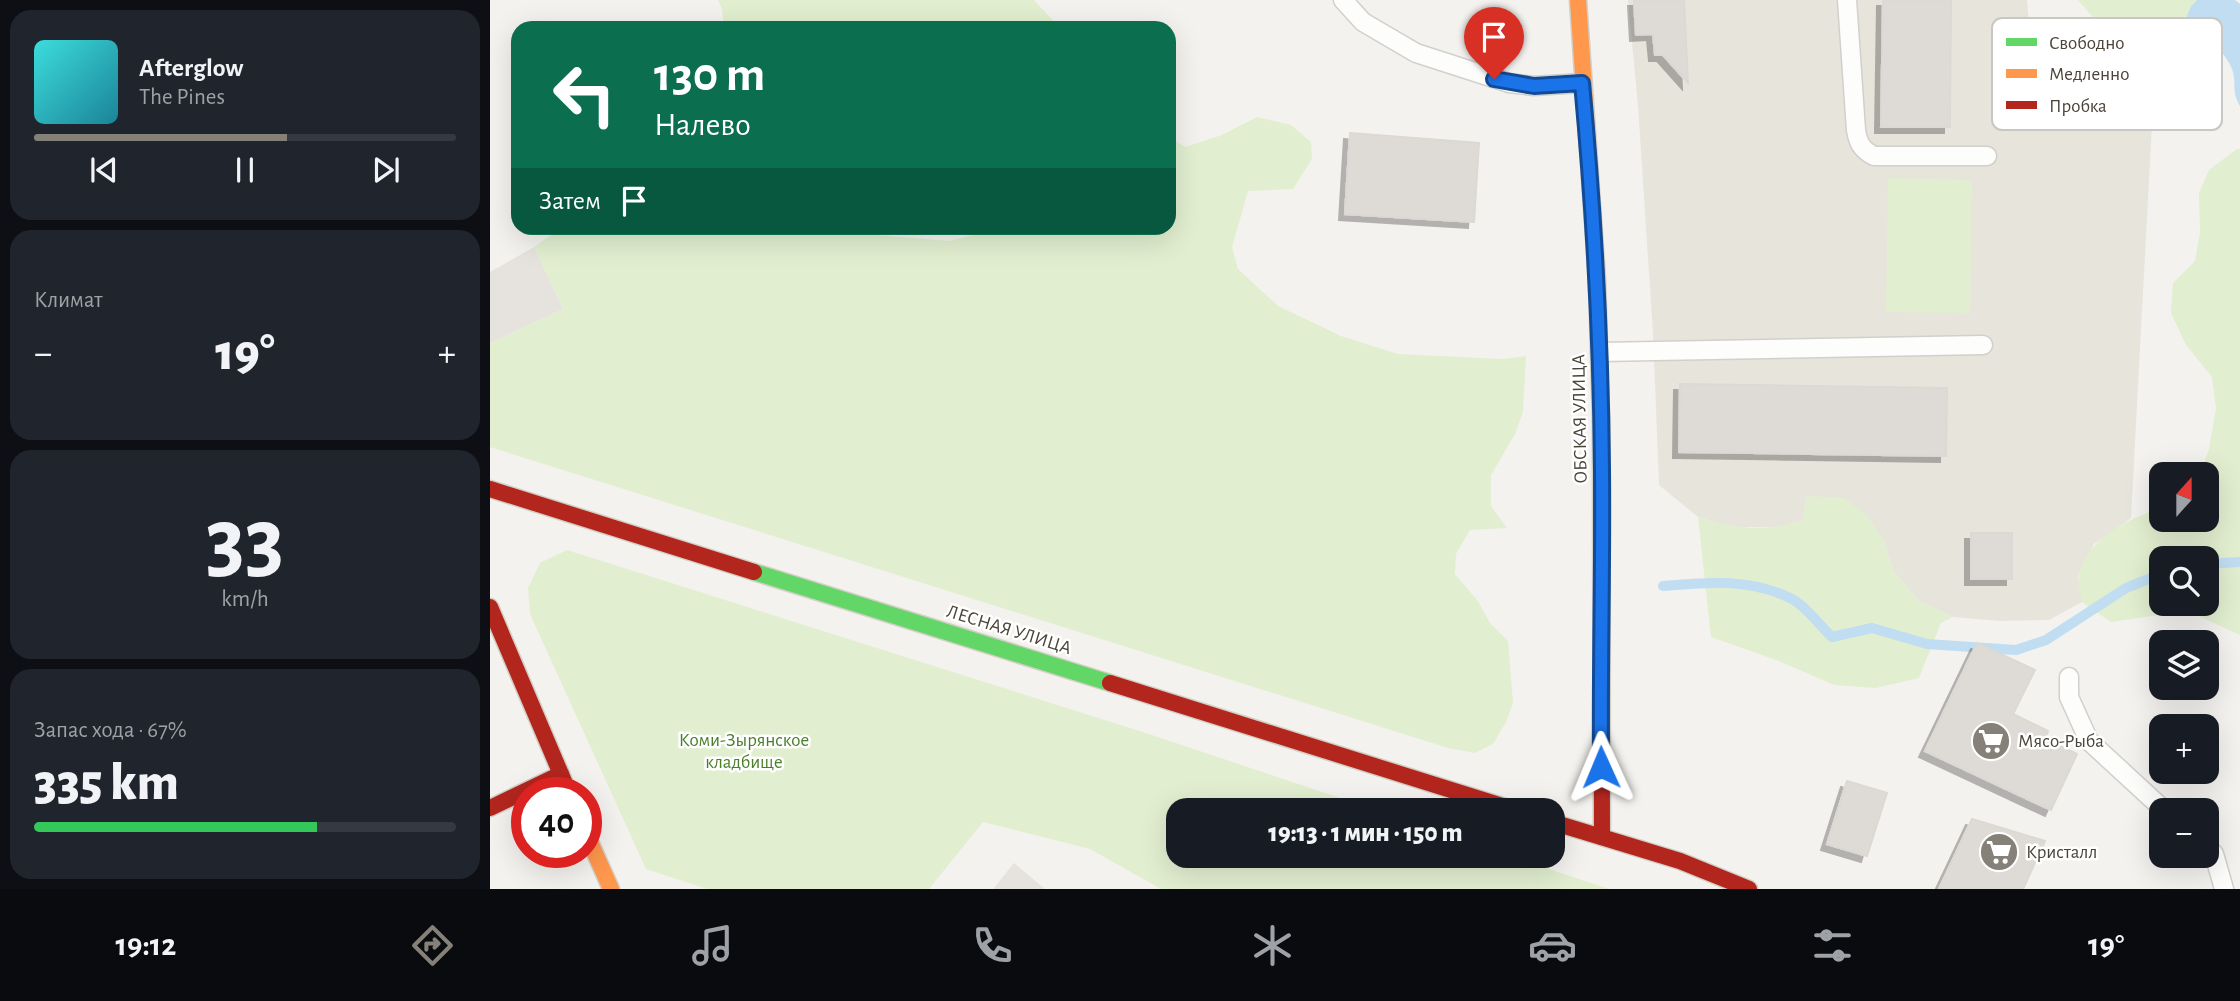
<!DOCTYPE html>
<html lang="ru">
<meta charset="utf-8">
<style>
body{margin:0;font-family:"Alegreya Sans",sans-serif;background:#20242c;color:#f1f3f6;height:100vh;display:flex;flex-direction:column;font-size:26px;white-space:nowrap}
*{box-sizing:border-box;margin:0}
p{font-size:23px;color:#9ea1a6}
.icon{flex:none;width:38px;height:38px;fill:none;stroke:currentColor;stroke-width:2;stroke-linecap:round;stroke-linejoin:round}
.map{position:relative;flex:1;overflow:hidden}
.panel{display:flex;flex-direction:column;gap:10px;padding:10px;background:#0d0f14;width:490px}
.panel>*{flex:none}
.guide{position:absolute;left:21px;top:21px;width:665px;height:214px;border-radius:21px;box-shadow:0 7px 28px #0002;background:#0b6e4f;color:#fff;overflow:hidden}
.needle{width:46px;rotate:21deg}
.tools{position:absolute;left:1659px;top:462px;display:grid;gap:14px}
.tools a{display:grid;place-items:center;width:70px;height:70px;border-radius:14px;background:#171b24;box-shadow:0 7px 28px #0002;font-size:35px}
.speed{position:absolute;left:21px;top:777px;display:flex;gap:14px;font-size:35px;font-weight:700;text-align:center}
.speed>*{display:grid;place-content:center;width:91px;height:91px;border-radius:50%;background:#171b24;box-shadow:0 7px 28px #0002;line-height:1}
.speed .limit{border:10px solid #d22;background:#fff;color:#111}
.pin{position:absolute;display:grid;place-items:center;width:60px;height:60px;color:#fff;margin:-72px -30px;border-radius:50% 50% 50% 0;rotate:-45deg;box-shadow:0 0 7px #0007}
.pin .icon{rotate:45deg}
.me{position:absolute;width:77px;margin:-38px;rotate:359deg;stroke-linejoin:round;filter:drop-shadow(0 0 5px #0008)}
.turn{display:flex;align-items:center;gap:24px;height:147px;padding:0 28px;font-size:32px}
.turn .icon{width:91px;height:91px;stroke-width:2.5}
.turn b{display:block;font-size:49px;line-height:60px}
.then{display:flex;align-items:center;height:66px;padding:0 28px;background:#0003;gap:14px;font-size:26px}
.big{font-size:52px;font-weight:800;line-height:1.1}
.panel .widget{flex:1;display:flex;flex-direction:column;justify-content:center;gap:10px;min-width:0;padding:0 24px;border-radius:21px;background:#20242c}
.panel .dial{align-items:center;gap:0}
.dial b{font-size:91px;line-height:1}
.song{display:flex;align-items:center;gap:21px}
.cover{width:84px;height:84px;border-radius:10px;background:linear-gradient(135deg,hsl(180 70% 55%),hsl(190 70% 35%))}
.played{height:7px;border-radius:4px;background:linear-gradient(90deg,#868178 60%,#363941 60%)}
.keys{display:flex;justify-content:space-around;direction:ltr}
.heat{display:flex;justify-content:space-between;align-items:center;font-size:38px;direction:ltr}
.charge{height:10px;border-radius:5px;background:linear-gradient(90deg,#34c759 67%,#363941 0)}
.trip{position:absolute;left:676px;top:798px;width:399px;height:70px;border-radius:21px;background:#171b24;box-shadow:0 7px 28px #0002;font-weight:800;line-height:70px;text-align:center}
.dock{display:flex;height:112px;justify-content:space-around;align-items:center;background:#090b0e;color:#9ea1a6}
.dock .icon{width:49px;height:49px}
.dock .selected{color:#868178}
.dock b{font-size:32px;color:#f1f3f6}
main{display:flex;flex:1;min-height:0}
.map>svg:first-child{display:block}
</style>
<main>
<section class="panel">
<div class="widget">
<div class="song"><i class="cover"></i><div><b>Afterglow</b><p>The Pines</p></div></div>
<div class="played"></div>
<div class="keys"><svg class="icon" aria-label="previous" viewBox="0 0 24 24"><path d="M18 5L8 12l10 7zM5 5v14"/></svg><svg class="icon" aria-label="pause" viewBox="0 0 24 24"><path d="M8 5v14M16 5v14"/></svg><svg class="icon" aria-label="next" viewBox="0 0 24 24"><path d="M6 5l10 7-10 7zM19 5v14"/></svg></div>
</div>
<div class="widget"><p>Климат</p>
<div class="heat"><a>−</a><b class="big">19°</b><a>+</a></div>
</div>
<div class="widget dial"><b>33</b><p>km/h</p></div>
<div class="widget"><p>Запас хода · 67%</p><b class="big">335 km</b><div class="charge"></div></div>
</section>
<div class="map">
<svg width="1750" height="889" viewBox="0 0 1750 889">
<defs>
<filter id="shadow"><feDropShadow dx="-6" dy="6" stdDeviation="0" flood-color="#0004"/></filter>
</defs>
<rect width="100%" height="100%" fill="#f4f2ee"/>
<path fill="#e7e4dc" d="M 1138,0 L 1537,0 L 1541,48 L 1566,113 L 1662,124 L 1641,518 L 1604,544 L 1588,576 L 1592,602 L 1559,620 L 1509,621 L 1463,617 L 1429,601 L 1404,572 L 1393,539 L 1317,496 L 1312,521 L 1289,527 L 1242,527 L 1208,517 L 1169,485 L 1163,334 L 1148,106 Z"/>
<path fill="#e6e2de" d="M 524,863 L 555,889 L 503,889 Z"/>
<g fill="#e1eecf" fill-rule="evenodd">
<path d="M 228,0 L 544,0 L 570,28 L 234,28 L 232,9 Z"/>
<path d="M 1588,0 L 1707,0 L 1701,6 L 1691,31 L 1616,32 Z"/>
<path d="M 767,117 L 801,125 L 821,142 L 822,159 L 803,189 L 758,191 L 742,247 L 748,269 L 788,306 L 851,336 L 908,354 L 1013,359 L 1036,356 L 1033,412 L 1025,434 L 1001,475 L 1001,506 L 1017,528 L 980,530 L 966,554 L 965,574 L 988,601 L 1000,623 L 1018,641 L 1023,703 L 1016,722 L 1003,744 L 985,753 L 958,748 L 0,447 L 0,343 L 73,309 L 44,247 L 71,228 L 302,228 L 460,241 L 483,235 L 486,228 L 679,228 L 679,136 L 695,147 L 732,135 Z"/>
<path d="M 1747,149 L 1750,149 L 1750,635 L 1702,613 L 1669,615 L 1621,622 L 1592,602 C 1590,594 1587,582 1589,575 C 1598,537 1638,519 1671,508 L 1671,520 L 1717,520 L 1717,474 L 1710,474 L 1719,449 L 1726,408 L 1722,377 L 1696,345 L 1681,313 L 1683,283 L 1705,261 L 1710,232 L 1709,193 L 1719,170 ZM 1717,558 L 1717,604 L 1671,604 L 1671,558 Z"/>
<path d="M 1398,178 L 1482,180 L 1480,313 L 1396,312 Z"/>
<path d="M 1317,496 L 1354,498 L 1377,515 L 1393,539 L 1404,572 L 1429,601 L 1463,617 L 1451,623 L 1429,678 L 1386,688 L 1344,685 L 1289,661 L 1221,637 L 1208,517 C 1247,529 1272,532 1312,521 Z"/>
<path d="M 77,550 L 659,734 L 886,810 L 688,810 L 688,856 L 1020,856 L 1119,889 L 671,889 L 600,849 L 493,822 L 439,889 L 217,889 L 156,869 L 40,614 L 38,588 L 50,563 Z"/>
</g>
<path fill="#e6e3df" d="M 44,247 L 73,309 L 0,343 L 0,272 Z"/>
<path fill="#c0ddf1" d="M 1707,0 L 1745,0 L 1750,4 L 1750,106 C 1741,91 1747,82 1742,69 C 1732,45 1714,38 1691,31 L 1701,6 Z"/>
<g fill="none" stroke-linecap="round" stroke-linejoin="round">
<g stroke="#c0ddf1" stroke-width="10">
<path d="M 1717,564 L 1750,562"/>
<path d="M 1173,586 C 1217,582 1261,578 1302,599 C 1317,607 1330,626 1342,637 L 1382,628 L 1437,644 L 1526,650 L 1556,640 L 1636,588 L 1671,574"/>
</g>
</g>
<g fill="#dedbd6" stroke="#dcd9d4" stroke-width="2" filter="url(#shadow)">
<path d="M 1144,0 L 1194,0 L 1198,83 L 1173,55 L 1165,55 L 1163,34 L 1146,35 Z"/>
<path d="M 1393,0 L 1461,0 L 1460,127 L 1391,127 Z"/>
<path d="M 860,133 L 989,143 L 984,222 L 855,214 Z"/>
<path d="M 1190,384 L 1457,388 L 1456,456 L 1189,452 Z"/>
<rect x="1481" y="533" width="41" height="46"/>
<path d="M 1487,643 L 1545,670 L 1523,714 L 1558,731 L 1555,739 L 1587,754 L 1561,810 L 1435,751 Z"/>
<path d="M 1357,781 L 1397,793 L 1377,856 L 1337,844 Z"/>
<path d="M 1482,819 L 1555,841 L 1533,889 L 1449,889 Z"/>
</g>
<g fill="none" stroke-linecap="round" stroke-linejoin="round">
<g stroke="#d2d0cb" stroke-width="21">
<g id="lane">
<path d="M 853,0 L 873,22 L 926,53 L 1019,83 L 1044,86 L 1092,83"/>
<path d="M 1357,0 L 1366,130 C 1368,143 1372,150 1384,156 L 1497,156"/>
<path d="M 1110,352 L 1493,345"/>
<path d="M 1579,677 L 1579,697 L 1599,741 L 1674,810"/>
<path d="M 1717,847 L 1724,854 L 1734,889"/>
</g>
</g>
<g stroke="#d3cfc5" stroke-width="19">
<path id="fast" d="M 264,572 L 620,683"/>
</g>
<g stroke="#d3cfc5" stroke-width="19">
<g id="slow">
<path d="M 1088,0 L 1107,280 L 1111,421"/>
<path d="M 96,833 L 121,889"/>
</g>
</g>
<g stroke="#d3cfc5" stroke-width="19">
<g id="jam">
<path d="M 1111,421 L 1112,837"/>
<path d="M 0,489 L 264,572"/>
<path d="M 0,607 L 79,793"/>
<path d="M 620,683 L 1025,810"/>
<path d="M 0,808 L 71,774"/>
<path d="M 1062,822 L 1190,861 L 1259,889"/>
</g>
</g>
<use href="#lane" stroke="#fdfdfc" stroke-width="18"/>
<use href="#fast" stroke="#63d668" stroke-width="16"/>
<use href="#slow" stroke="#ff974d" stroke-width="16"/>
<use href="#jam" stroke="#b3261e" stroke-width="16"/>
</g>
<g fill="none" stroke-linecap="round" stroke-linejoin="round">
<g stroke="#114b97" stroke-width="18">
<path id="route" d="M 1004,79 L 1044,86 L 1092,83 C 1104,212 1111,340 1112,470 C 1113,569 1110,668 1111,767"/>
</g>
<use href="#route" stroke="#1a73e8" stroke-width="12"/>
</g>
<defs>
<g id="supermarket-disc" transform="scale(2.0125)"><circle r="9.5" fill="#868178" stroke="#fff"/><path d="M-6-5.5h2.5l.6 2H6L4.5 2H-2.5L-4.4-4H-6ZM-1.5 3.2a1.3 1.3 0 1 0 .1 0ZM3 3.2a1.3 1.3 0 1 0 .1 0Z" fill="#fff"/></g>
</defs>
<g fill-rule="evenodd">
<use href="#supermarket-disc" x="1501" y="741"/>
<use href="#supermarket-disc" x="1509" y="852"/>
</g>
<g text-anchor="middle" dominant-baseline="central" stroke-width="5" stroke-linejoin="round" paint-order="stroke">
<g font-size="19" fill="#4b4439" stroke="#fff">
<text transform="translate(1090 419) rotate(-91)">ОБСКАЯ УЛИЦА</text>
<text transform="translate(519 630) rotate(17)">ЛЕСНАЯ УЛИЦА</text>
</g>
<g font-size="19" fill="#4a7f2a" stroke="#fff">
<text x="254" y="740">Коми-Зырянское<tspan x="254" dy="22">кладбище</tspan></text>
</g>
<g font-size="19" fill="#4b4439" stroke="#fff" text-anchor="start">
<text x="1528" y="741">Мясо-Рыба</text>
<text x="1536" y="852">Кристалл</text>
</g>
</g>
<rect x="1502" y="18" width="230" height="112" rx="10" fill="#fff" stroke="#c9c7c4" stroke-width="2"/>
<rect x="1516" y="38" width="31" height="8" fill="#63d668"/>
<rect x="1516" y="69" width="31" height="9" fill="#ff974d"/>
<rect x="1516" y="101" width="31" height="8" fill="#b3261e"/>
<g font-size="19" fill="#4b4439">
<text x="1559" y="49">Свободно</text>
<text x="1559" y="80">Медленно</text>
<text x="1559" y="112">Пробка</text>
</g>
</svg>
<div class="tools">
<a><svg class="needle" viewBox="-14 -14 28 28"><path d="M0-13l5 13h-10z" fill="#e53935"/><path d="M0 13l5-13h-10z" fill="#9ea1a6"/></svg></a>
<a><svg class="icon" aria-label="search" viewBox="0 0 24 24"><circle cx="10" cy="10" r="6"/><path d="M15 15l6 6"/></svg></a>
<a><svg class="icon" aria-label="layers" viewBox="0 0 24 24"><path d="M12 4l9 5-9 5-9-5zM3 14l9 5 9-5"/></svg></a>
<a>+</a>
<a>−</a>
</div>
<div class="speed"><div class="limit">40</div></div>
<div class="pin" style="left:1004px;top:79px;background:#d93025"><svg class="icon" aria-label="arrive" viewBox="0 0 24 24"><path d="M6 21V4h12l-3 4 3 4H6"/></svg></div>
<svg class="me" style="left:1111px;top:767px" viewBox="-20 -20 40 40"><path d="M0-17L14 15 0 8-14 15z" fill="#1a73e8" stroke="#fff" stroke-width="4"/></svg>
<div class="trip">19:13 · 1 мин · 150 m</div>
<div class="guide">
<div class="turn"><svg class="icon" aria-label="left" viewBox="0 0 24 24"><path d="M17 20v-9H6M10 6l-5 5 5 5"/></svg><div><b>130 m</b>Налево</div></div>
<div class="then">Затем<svg class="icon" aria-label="arrive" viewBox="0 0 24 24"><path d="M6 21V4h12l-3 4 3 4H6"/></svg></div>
</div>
</div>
</main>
<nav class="dock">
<b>19:12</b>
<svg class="icon selected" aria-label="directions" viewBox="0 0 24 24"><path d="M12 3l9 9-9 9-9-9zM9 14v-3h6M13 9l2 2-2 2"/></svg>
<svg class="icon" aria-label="music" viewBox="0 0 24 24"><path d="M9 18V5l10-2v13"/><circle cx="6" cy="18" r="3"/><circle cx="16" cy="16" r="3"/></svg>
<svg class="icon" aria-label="phone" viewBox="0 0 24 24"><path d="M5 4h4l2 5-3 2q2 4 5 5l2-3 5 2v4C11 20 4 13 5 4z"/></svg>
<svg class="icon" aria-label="climate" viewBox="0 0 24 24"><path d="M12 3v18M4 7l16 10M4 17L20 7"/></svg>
<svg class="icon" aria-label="car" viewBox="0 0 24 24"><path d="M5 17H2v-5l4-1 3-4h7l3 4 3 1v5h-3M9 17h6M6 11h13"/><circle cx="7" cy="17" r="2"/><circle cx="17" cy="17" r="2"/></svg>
<svg class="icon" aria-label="filters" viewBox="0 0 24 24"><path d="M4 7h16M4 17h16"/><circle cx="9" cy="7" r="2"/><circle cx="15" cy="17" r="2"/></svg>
<b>19°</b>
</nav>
